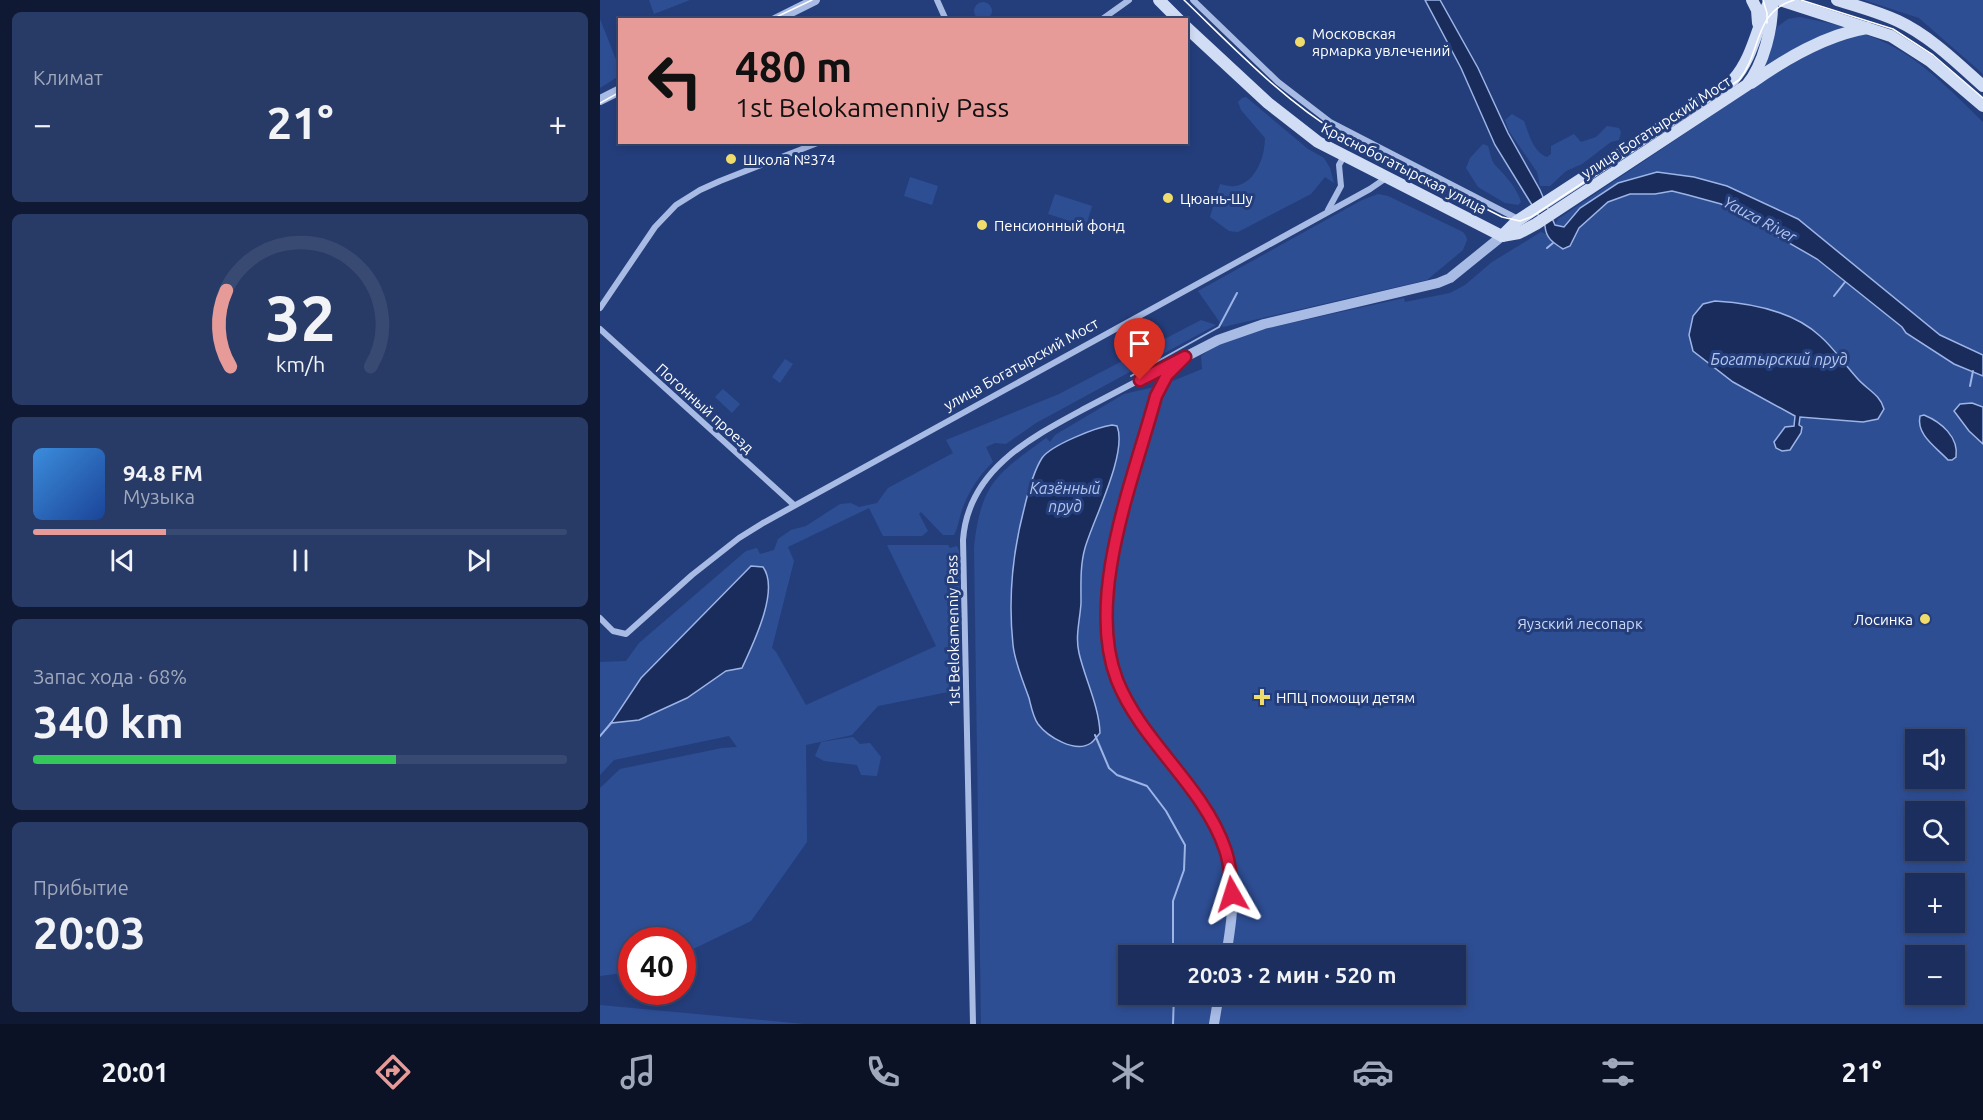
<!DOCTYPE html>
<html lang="ru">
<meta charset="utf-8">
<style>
body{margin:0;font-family:Ubuntu,sans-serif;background:#283a66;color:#f1f3f6;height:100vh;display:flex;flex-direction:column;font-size:22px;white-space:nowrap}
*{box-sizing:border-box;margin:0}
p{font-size:20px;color:#a0a8bc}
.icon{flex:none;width:33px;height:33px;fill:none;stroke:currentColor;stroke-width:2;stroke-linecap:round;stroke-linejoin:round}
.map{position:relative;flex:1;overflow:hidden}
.side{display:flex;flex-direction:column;gap:12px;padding:12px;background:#0f1933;width:600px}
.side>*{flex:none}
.banner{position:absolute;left:18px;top:18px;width:570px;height:126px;border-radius:0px;box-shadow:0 3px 9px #0003,0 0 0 2px #394a72;background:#e69b98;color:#111;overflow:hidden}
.controls{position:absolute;left:1305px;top:729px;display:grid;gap:12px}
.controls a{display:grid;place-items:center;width:60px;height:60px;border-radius:0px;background:#1b2e5d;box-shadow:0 3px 9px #0003,0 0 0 2px #394a72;font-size:30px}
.speed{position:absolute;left:18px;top:927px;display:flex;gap:12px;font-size:30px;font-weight:700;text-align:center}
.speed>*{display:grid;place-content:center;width:78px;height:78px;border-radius:50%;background:#1b2e5d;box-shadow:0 3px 9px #0003,0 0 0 2px #394a72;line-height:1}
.speed .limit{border:9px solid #d22;background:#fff;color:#111}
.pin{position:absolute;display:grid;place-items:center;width:51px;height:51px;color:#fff;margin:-62px -26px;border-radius:50% 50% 50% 0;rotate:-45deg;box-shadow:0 0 6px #0007}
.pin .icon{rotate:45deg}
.me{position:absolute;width:66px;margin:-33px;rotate:354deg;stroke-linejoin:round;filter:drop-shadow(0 0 4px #0008)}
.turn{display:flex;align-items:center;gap:21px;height:126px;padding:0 18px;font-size:27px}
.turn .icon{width:78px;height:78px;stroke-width:2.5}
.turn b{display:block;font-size:42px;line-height:51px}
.big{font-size:45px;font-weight:600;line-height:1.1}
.side .widget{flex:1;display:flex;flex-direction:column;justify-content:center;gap:9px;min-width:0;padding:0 21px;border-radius:9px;background:#283a66}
.side .dial{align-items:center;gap:0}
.dial svg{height:156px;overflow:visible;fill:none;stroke:#394a72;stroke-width:7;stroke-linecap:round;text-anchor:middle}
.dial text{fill:#f1f3f6;stroke:none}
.song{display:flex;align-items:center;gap:18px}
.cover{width:72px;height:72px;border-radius:9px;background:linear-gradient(135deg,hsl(210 70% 55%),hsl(220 70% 35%))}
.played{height:6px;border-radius:3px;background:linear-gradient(90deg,#e69b98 25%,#394a72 25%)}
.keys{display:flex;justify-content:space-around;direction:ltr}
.heat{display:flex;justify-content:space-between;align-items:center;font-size:33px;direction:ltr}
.charge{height:9px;border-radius:4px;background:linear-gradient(90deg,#34c759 68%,#394a72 0)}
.trip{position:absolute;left:518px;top:945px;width:348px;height:60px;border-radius:0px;background:#1b2e5d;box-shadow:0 3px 9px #0003,0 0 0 2px #394a72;font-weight:600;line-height:60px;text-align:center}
.dock{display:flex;height:96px;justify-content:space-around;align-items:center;background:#0b1225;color:#a0a8bc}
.dock .icon{width:42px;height:42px}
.dock .on{color:#e69b98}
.dock b{font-size:27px;color:#f1f3f6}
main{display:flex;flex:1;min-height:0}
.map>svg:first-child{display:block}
</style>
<main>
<section class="side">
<div class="widget"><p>Климат</p>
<div class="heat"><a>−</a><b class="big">21°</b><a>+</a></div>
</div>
<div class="widget dial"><svg viewBox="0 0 100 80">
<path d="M14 69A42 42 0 1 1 86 69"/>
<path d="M14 69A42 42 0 0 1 12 30" stroke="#e69b98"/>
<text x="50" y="56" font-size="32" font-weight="700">32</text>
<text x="50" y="72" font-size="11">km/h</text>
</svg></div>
<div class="widget">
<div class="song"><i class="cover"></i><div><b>94.8 FM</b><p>Музыка</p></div></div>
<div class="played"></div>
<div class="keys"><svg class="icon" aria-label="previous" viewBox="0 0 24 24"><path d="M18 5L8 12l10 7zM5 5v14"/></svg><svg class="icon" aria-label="pause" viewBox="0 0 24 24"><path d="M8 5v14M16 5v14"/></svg><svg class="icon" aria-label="next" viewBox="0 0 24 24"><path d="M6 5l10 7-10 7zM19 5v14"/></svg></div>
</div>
<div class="widget"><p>Запас хода · 68%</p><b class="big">340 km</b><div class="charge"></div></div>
<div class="widget"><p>Прибытие</p><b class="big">20:03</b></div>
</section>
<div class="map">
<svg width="1383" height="1024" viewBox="0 0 1383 1024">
<rect width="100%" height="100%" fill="#243e7c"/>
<g fill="#2e4e94" fill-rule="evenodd">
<path d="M 49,0 L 90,0 L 54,14 Z"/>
<path d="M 1264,0 L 1383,0 L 1383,74 L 1319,18 Z"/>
<circle cx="383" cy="11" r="9"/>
<path d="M 1200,17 L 1247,27 C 1217,37 1190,50 1163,67 L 1177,27 L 1188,19 Z"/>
<path d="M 0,19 L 19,67 L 19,76 L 0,88 Z"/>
<path d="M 1260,33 C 1310,47 1347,87 1383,122 L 1383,355 L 1340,335 L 1225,242 L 1166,203 L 1018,183 L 980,208 L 964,227 L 955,225 L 958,219 L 1160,83 L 1216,50 Z"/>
<path d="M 646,97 L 708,149 L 724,158 L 730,168 L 734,183 L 725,177 L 711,194 L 638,232 L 629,231 L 610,217 L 620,184 C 625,185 631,187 635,186 C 656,183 665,156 665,138 L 641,110 L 638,102 L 642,98 Z"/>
<path d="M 912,114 L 924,121 C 929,134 933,152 947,157 L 951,154 L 951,146 L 974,134 L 981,142 L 996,137 L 1007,126 L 1019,128 L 1021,132 L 1019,140 L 1011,142 L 982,164 L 966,171 L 950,186 L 940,186 L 937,172 L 909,131 L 905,120 Z"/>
<path d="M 883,144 L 888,146 C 890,152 891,160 895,165 C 905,175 917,188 921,202 L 918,205 L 905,203 L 878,187 L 866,168 L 870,158 Z"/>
<path d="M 310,177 L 338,186 L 332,205 L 304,196 Z"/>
<path d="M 1072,191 L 1121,204 L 1176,235 L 1217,259 L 1302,327 L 1306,333 L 1354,364 L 1383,376 L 1383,1024 L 381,1024 L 374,547 C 381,483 397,474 446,438 L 450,442 L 455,435 L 524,394 L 563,385 L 602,369 L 601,356 L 620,342 L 669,328 L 804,298 L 805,302 L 850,293 L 865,285 L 892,262 L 941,232 L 946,234 L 953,243 L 970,246 L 979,228 L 1008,202 L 1030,194 L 1055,194 ZM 1316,740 L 1354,740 L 1354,778 L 1316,778 ZM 1316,812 L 1354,812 L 1354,850 L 1316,850 ZM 1316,884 L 1354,884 L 1354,922 L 1316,922 ZM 528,956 L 855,956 L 855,994 L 528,994 ZM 1316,956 L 1354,956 L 1354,994 L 1316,994 Z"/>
<path d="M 455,194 L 492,206 L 486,226 L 448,214 Z"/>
<path d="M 778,194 L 788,196 L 863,232 L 866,236 L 867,240 L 863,250 L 827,280 L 623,327 L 598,291 L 762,200 Z"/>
<path d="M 601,320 L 616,325 L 436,423 L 406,444 L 395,443 L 386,447 L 393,462 C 380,474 369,491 363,507 C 359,517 359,526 354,535 L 343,535 L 321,512 L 319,514 L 328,531 L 322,536 L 283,536 L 269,508 L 188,547 L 194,561 L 172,648 L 176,652 L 206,705 L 336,646 L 287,545 L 348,545 L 350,548 L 357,546 L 359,551 L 361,672 L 350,679 L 348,692 L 278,706 L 252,735 L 206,745 L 207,842 L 151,921 L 83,954 L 82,940 L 32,940 L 31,972 L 0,976 L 0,788 L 20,769 L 122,748 L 137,747 L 129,736 L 14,760 L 0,775 L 0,662 L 26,661 L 39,643 L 146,551 L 157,548 L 160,554 L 174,550 L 178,539 L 191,530 L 206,526 L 240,504 L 251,503 L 259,507 L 277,503 L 288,488 L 353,453 L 346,440 L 459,394 ZM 151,566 L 168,574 C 166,611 158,634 142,668 L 126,671 L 87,698 L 39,720 L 12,723 L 41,678 Z"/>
<path d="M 185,359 L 193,364 L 180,383 L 172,377 Z"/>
<path d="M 123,389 L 140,404 L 132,413 L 115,397 Z"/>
<path d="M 253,737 L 260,744 L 270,743 L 281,757 L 277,776 L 261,775 L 257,765 L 224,761 L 215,756 L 221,742 Z"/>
<path d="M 0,1005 L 204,1024 L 0,1024 Z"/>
</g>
<g fill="#192c5c" stroke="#9cb4e6" stroke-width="1.5">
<path d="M 825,0 L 840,0 L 878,68 L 908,133 L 940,190 L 955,225 L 964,227 L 980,208 L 1018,183 L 1057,172 L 1094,177 L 1127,186 L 1198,219 L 1340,335 L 1383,355 L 1383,376 L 1354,364 L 1306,333 L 1302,327 L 1217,259 L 1121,204 L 1088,195 L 1072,191 L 1055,194 L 1030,194 L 1008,202 L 979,228 L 970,246 L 963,249 C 952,242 946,238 945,226 L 895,145 L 861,68 Z"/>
<path d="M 1115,301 C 1149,303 1193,311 1220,336 C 1234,348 1244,364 1257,378 C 1266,389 1280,394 1284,409 L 1278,419 L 1263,422 L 1200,417 L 1199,425 L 1202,427 L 1201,433 L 1190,450 L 1182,451 L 1176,448 L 1174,442 L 1185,427 L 1194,426 L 1195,416 L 1133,382 L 1093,351 L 1089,335 L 1093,316 L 1103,304 Z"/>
<path d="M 1372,403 L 1383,407 L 1383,444 L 1369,431 L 1354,411 L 1360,404 Z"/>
<path d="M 1324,415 C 1341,422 1359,437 1356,457 L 1352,460 L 1348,460 C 1336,447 1316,435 1320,416 Z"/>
<path d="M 512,425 L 517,426 C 528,453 493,520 485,548 C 480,565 481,585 481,603 C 480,620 475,636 479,653 C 485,679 499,706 500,733 C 497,736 494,741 491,743 C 475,754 447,736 438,724 C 433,717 431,706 429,698 C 423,681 415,663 413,645 C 408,598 412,555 424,509 C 428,492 433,472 442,458 C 451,445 497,427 512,425 Z"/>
<path d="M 151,566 L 163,567 C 180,590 153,644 142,668 L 126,671 L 87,698 L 39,720 L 11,723 L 41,678 Z"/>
</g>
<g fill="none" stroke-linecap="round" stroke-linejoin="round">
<g stroke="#9cb4e6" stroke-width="2">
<path d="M 947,248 L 953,243"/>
<path d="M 1234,296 L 1245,282"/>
<path d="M 531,376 L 619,327 L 637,293"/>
<path d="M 1370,386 L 1373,371"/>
<path d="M 495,735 L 509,768 L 517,775 L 547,786 L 566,811 L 585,845 L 584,870 L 573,901 L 573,956"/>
<path d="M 0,736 L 12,722"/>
<path d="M 573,1024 L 574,994"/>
</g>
<g stroke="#a8bbe5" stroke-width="6">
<path d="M 337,0 L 346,20"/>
<path d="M 593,0 L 678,82 L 730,122 L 918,219"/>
<path d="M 501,20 L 529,0"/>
<path d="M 728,210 L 741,186 L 739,165 L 744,156"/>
<path d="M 0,308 L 55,227 L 76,205 L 100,190 L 120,181 L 220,142"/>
<path d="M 0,329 L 194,505"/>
<path d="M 0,618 L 13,631 L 26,634 L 92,575 L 139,538 L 163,523 L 770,189 L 786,178"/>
<path d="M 373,1024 L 363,540 C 368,471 428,439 482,410 C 514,393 545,377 577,361"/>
</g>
<g stroke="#a8bbe5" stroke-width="10">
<path d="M 175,20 L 215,0"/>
<path d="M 0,100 L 20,90"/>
<path d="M 626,956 C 631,926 636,895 629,865 C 619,818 583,779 555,741 C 537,717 519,692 512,662 C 492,579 534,476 556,396 L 567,375 L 585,357 L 618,340 L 664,324 L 838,283 L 850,278 L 902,236"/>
<path d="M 614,1024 L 619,994"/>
</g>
<g stroke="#d1dcf5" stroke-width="12">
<path d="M 559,0 L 579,20"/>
<path d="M 1152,0 L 1157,10 L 1158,23"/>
<path d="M 1180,0 L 1291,36 L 1330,61 L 1383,106"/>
<path d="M 1237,0 C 1257,6 1279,12 1298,21 C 1330,36 1357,63 1383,86"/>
<path d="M 586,27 L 668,103 L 718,142 L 902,236"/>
<path d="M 1151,83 C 1185,59 1225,35 1267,28"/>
<path d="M 902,236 L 919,233 L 936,224 L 1147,85 C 1164,64 1173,27 1172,0"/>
<path d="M 902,236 L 917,221 L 1133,80 C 1153,58 1157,26 1170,0"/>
</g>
<g stroke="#fff" stroke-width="1.5">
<path d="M 584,0 C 634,48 682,99 741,135 L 902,217 L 920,221 L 931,217 L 1139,80 C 1162,52 1153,12 1194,0"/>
<path d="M 1163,0 L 1167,13 L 1167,23"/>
<path d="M 1201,0 L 1293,29 L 1333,55 L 1383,98"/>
<path d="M 170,20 L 212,0"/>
<path d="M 0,103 L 20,92"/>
</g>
</g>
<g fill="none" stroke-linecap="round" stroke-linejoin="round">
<g stroke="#92132f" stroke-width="15">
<path id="route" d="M 540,380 L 585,357 L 567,375 L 556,396 C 534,478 485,597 517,680 C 542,743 603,785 625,849 C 630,863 631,878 632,894"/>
</g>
<use href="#route" stroke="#e11d48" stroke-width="10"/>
</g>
<g fill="#efdc6c" stroke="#243e7c" stroke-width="2">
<circle cx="700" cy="42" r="6"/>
<circle cx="131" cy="159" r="6"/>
<circle cx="568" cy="198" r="6"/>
<circle cx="382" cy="225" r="6"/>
<circle cx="1325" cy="619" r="6"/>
<path d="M659 688h6v6h6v6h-6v6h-6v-6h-6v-6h6z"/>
</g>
<g text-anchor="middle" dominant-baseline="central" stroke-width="6" stroke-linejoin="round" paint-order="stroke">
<g font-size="15" fill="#fff" stroke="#243e7c" text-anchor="start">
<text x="712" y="33">Московская<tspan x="712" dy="17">ярмарка увлечений</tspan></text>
<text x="143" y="159">Школа №374</text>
<text x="580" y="198">Цюань-Шу</text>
<text x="394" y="225">Пенсионный фонд</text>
<text x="1313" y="619" text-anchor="end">Лосинка</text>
<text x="676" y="697">НПЦ помощи детям</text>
</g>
<g font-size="15" fill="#fff" stroke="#243e7c">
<text transform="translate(1056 127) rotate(-33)">улица Богатырский Мост</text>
<text transform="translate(804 168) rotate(27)">Краснобогатырская улица</text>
<text transform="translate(421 364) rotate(-29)">улица Богатырский Мост</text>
<text transform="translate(105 408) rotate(42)">Погонный проезд</text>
<text transform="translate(353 631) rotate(-91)">1st Belokamenniy Pass</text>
</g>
<g font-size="15" fill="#cbd8f4" stroke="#243e7c">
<text x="980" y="623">Яузский лесопарк</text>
</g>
<g font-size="16" font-style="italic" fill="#b3c5ed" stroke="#243e7c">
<text transform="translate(1160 219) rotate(28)">Yauza River</text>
<text x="1179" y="359">Богатырский пруд</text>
<text x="465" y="488">Казённый<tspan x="465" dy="18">пруд</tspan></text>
</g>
</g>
</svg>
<div class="controls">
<a><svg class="icon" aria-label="sound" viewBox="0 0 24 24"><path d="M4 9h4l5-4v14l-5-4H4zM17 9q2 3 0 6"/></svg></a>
<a><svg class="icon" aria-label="search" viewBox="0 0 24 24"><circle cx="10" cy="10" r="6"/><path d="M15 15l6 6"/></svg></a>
<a>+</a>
<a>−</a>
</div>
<div class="speed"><div class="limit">40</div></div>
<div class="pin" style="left:540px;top:380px;background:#d93025"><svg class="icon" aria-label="arrive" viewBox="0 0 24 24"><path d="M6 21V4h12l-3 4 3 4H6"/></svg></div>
<svg class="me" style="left:632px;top:894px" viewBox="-20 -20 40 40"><path d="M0-17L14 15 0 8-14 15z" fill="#e11d48" stroke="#fff" stroke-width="4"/></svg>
<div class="trip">20:03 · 2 мин · 520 m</div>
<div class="banner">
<div class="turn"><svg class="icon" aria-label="left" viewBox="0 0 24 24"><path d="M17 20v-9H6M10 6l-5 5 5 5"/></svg><div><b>480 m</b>1st Belokamenniy Pass</div></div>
</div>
</div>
</main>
<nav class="dock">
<b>20:01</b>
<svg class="icon on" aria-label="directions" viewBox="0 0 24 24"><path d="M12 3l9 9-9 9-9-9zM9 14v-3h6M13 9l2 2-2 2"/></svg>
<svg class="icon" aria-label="music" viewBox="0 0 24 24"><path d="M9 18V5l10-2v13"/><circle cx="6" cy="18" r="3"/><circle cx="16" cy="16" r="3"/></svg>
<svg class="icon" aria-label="phone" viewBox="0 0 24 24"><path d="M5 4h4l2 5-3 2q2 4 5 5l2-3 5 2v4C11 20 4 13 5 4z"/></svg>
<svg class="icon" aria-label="climate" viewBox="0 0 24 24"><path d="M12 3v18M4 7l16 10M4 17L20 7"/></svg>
<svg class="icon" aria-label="car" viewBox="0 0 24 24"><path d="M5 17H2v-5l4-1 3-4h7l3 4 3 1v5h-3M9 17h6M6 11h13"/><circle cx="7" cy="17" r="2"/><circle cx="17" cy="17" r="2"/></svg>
<svg class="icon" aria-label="filters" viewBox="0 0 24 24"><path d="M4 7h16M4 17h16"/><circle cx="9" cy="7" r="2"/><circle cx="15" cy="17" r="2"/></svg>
<b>21°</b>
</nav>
